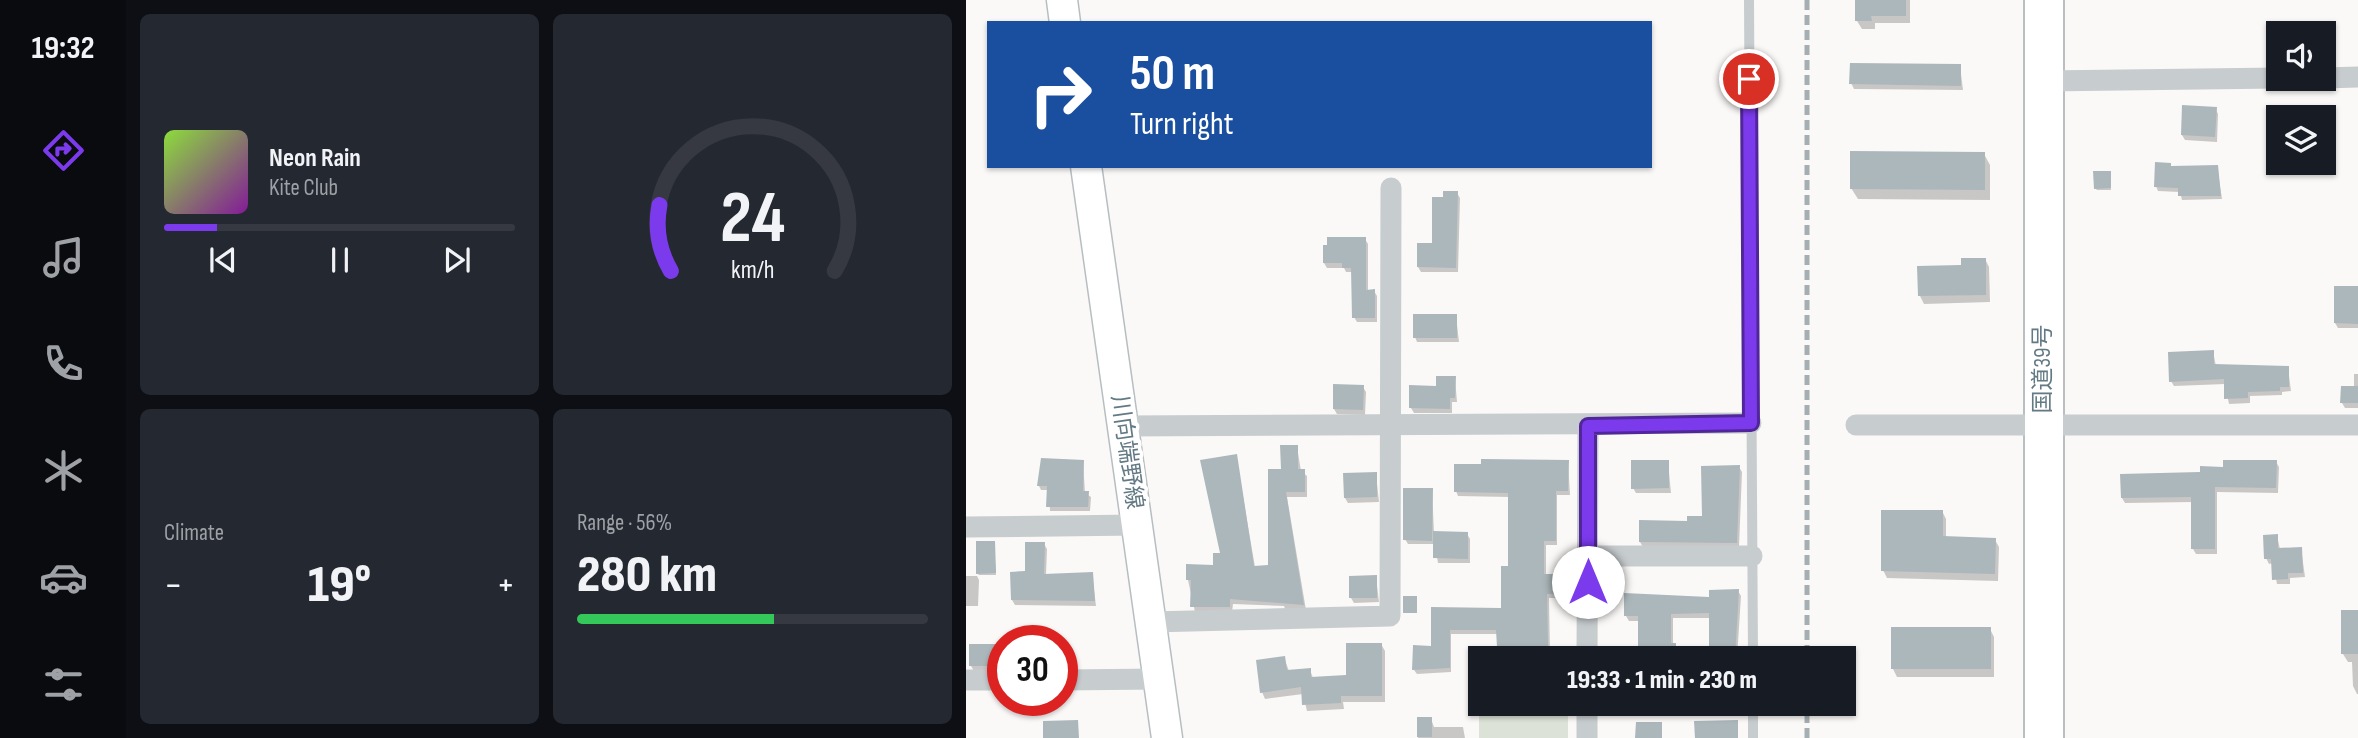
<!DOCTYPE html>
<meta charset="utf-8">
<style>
body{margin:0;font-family:"Sofia Sans Condensed","Noto Sans JP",sans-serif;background:#242831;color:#f1f3f6;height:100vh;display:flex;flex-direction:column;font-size:26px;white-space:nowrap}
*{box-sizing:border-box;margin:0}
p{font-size:23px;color:#9ea1a6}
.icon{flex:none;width:38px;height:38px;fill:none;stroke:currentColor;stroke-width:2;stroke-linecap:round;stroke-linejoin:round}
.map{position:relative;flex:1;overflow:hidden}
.side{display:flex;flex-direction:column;gap:14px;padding:14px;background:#0d0f14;width:840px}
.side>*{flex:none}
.banner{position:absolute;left:21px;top:21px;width:665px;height:147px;border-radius:0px;box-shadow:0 2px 5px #0004;background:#1a4fa0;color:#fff;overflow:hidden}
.fabs{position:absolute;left:1300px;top:21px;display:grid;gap:14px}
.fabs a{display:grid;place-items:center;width:70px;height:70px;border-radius:0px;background:#171b24;box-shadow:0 2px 5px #0004;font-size:35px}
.speed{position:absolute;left:21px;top:625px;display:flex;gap:14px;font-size:35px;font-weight:700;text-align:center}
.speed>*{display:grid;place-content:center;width:91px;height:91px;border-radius:50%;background:#171b24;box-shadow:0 2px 5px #0004;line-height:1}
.speed .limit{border:10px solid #d22;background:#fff;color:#111}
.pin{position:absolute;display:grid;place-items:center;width:60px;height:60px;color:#fff;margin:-30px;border:4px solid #fff;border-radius:50%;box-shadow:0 2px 7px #0007}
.me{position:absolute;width:77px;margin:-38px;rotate:0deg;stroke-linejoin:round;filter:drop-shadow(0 0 5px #0008)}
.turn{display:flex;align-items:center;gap:24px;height:147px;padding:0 28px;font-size:32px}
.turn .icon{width:91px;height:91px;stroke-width:2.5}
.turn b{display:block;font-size:49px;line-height:60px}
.big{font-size:52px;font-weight:800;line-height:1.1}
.side .card{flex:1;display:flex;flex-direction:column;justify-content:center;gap:10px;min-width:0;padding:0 24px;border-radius:10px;background:#242831}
.side .dial{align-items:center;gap:0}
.dial svg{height:182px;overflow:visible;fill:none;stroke:#363941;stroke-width:7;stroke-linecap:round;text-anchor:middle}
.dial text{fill:#f1f3f6;stroke:none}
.song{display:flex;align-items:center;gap:21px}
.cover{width:84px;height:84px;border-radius:10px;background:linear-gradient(135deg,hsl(90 70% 55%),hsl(290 70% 35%))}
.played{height:7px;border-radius:4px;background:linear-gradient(90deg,#7c3aed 15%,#363941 15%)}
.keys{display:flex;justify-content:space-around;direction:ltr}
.heat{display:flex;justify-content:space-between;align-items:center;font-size:38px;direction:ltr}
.charge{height:10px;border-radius:5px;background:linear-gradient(90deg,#34c759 56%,#363941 0)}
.side .tiles{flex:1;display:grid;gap:14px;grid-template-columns:repeat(2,1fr)}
.trip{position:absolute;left:502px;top:646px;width:388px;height:70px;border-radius:0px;background:#171b24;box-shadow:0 2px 5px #0004;font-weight:800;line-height:70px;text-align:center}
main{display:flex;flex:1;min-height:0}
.tabs{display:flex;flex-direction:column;width:126px;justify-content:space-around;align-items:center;background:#090b0e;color:#9ea1a6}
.tabs .icon{width:49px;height:49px}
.tabs .current{color:#7c3aed}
.tabs b{font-size:32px;color:#f1f3f6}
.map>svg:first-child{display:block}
</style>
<main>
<nav class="tabs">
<b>19:32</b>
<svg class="icon current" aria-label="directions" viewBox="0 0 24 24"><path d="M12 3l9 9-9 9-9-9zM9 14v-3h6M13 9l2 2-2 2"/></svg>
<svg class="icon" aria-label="music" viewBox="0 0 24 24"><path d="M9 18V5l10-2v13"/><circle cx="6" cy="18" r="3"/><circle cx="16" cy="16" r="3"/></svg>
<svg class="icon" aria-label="phone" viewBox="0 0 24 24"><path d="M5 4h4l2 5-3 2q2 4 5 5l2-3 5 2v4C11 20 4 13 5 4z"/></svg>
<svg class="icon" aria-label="climate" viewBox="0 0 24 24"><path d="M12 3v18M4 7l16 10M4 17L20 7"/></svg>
<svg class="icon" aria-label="car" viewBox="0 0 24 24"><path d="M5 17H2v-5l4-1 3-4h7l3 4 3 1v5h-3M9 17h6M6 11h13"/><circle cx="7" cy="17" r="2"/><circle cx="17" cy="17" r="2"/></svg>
<svg class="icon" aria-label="filters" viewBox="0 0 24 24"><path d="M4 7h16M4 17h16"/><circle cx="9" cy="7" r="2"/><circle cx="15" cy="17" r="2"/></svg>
</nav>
<section class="side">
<div class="tiles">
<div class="card">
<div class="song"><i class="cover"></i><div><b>Neon Rain</b><p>Kite Club</p></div></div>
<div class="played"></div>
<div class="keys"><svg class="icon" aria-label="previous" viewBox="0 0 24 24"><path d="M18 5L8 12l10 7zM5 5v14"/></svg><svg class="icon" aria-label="pause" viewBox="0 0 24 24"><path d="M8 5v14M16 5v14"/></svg><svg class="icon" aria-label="next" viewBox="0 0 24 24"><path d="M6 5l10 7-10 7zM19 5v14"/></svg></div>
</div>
<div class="card dial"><svg viewBox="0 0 100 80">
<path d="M14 69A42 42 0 1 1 86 69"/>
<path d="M14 69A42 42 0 0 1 9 40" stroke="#7c3aed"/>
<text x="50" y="56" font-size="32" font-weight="700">24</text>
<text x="50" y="72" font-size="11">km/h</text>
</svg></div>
<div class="card"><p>Climate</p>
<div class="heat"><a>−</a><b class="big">19°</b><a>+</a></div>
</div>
<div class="card"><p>Range · 56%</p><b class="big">280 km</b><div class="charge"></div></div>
</div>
</section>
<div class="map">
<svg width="1392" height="738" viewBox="0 0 1392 738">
<rect width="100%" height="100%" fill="#faf9f7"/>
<path fill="#dce2d8" d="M 602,705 L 602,738 L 513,738 L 513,707 Z"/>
<g fill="#0003">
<path d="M 891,0 L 944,0 L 944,23 L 909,23 L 909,29 L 896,29 L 891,21 Z"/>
<path d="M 994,66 L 997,90 L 888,89 L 885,83 Z"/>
<path d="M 1249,108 L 1252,114 L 1251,142 L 1219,140 L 1216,135 Z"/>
<path d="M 1018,154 L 1024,165 L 1024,200 L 892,199 L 885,188 Z"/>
<path d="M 1204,165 L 1206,168 L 1251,166 L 1256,199 L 1216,200 L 1214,192 L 1192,191 L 1190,186 Z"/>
<path d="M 1144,173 L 1145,190 L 1131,190 L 1129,188 Z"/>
<path d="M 491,193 L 494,198 L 492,272 L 455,272 L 452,267 L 468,245 L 478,199 Z"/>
<path d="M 399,239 L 402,244 L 402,291 L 408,291 L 411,296 L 411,322 L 391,322 L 388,317 L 387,272 L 380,272 L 378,268 L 361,268 L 358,263 L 363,247 Z"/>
<path d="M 1019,259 L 1023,267 L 1024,302 L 958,304 L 954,296 L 996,267 Z"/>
<path d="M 1392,288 L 1392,328 L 1372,328 L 1369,323 Z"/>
<path d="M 490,316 L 493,342 L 451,342 L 449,337 Z"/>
<path d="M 1247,352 L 1250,366 L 1322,368 L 1325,391 L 1316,392 L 1316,395 L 1284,396 L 1284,403 L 1263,404 L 1259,384 L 1208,386 L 1205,381 Z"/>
<path d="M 1388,374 L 1392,374 L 1392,408 L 1379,408 L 1376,403 L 1388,388 Z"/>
<path d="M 489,378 L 491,402 L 486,402 L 486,413 L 448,413 L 445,408 Z"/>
<path d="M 397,387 L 400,392 L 399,415 L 371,414 L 368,409 Z"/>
<path d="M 331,447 L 335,471 L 341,476 L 341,497 L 321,497 L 340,610 L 320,611 L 318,606 L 267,604 L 266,612 L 229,612 L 222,580 L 248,567 L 257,555 L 270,456 L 289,567 L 304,566 L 316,471 Z"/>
<path d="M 117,461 L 119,493 L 125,497 L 124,511 L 84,511 L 83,490 L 75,490 L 73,486 Z"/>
<path d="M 602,462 L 604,495 L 591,495 L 591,545 L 580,545 L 580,576 L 600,576 L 603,581 L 603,598 L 583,598 L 584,656 L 604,658 L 563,658 L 563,651 L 535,651 L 532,634 L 485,634 L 485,672 L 451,674 L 448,670 L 467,647 L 467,609 L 537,609 L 543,568 L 543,497 L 492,496 L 490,491 Z"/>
<path d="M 702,462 L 705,493 L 670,493 L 667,488 Z"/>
<path d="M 1310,462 L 1313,467 L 1312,493 L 1251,492 L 1251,554 L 1230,554 L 1227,549 L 1227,502 L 1159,503 L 1156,498 L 1258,469 Z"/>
<path d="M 773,467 L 776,472 L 773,547 L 677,547 L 674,542 L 738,518 Z"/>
<path d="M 410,474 L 413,502 L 382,503 L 379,498 Z"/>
<path d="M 466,490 L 468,533 L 501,534 L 504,539 L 504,563 L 472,563 L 469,544 L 442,544 L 439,539 Z"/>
<path d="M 976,511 L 980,519 L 980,538 L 1029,540 L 1033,547 L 1032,581 L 921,578 L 917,570 Z"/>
<path d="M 1311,536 L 1314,549 L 1335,548 L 1339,577 L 1324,578 L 1324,584 L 1311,584 L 1307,563 L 1303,564 L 1300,558 Z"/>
<path d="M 28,542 L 30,575 L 13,575 L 11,573 Z"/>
<path d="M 78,544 L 81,549 L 80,575 L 126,574 L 130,606 L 49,605 L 46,600 Z"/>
<path d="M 0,576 L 11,576 L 13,580 L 12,606 L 0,606 Z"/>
<path d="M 410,577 L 413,602 L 388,603 L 385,598 Z"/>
<path d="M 772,591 L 775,596 L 771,658 L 745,658 L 745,618 L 707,618 L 707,645 L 712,649 L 711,658 L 674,658 L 674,621 L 663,621 L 660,616 Z"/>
<path d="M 1392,612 L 1392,694 L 1391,694 L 1387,686 L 1386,662 L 1382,662 L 1377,654 Z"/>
<path d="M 1024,629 L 1028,637 L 1028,677 L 931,677 L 927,669 Z"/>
<path d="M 415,644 L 419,651 L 419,702 L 377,702 L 378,709 L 341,711 L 337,694 L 299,699 L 296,692 L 318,658 L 323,671 L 344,670 L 347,678 L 382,676 Z"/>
<path d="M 37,645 L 37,670 L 8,671 L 5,666 Z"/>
<path d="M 96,646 L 105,646 L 108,651 L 108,671 L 96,672 Z"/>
<path d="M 453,719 L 465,719 L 468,727 L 497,727 L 499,738 L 452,738 Z"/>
</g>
<g fill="#abb7bb">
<path d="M 889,0 L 940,0 L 940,16 L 905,16 L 906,21 L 889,21 Z"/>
<path d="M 884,63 L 995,64 L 995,86 L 883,84 Z"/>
<path d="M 1216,105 L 1251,107 L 1249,137 L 1215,135 Z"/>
<path d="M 884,151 L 1019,152 L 1019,190 L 884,189 Z"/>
<path d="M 1189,162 L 1205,163 L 1205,166 L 1252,165 L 1255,196 L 1212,196 L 1212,188 L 1188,187 Z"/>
<path d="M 1127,171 L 1145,171 L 1145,188 L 1128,189 Z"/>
<path d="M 477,191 L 492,191 L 490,268 L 451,267 L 451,243 L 466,243 L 466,197 L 477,197 Z"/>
<path d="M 361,237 L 400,237 L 400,290 L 409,289 L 409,318 L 386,318 L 385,268 L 376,268 L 376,263 L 357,263 L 357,245 L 361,245 Z"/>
<path d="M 995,258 L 1020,258 L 1020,295 L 952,296 L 951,266 L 995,265 Z"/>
<path d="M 1368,286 L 1392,286 L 1392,324 L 1368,323 Z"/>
<rect x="447" y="314" width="44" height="24"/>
<path d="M 1248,350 L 1248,364 L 1323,366 L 1323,387 L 1314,387 L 1314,391 L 1282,392 L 1282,398 L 1258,399 L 1258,379 L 1203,382 L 1202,352 Z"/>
<path d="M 470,376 L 490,376 L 489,398 L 484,398 L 484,409 L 443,408 L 443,385 L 470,386 Z"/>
<path d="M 367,384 L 398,385 L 397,410 L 367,409 Z"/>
<path d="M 1375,386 L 1392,386 L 1392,403 L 1374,403 Z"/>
<path d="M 314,445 L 332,445 L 332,469 L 339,469 L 339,492 L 320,492 L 338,605 L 264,599 L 264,607 L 224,607 L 225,580 L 220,580 L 220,564 L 247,565 L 247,553 L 254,553 L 234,460 L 271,454 L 288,566 L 302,565 L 302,469 L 315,469 Z"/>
<path d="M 75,458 L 118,460 L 117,491 L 123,491 L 122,507 L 80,507 L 81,486 L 71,486 Z"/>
<path d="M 515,459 L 603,460 L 602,491 L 590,491 L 590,541 L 578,541 L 578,574 L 601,574 L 601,594 L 581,594 L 582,646 L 531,647 L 530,630 L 484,630 L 484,668 L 446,670 L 447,645 L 465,646 L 465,607 L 535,608 L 535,566 L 542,566 L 542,493 L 488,492 L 488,464 L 515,464 Z"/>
<path d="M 665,460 L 703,460 L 703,488 L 665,489 Z"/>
<path d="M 1257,460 L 1311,460 L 1310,488 L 1249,487 L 1249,549 L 1225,549 L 1225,497 L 1155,498 L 1154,474 L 1234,472 L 1234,466 L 1257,467 Z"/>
<path d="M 774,465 L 771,543 L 673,542 L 673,520 L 721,521 L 721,516 L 736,516 L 735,466 Z"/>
<path d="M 411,472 L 411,497 L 378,498 L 377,473 Z"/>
<path d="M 437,488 L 467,488 L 466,541 L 437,540 Z"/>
<path d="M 915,510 L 977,510 L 977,536 L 1030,538 L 1029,574 L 915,571 Z"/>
<path d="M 467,531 L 502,532 L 502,559 L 467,558 Z"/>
<path d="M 1312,534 L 1312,548 L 1336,547 L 1337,573 L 1322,573 L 1322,579 L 1306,580 L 1305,559 L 1298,559 L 1297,535 Z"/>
<path d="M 10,541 L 29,541 L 30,573 L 10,574 Z"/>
<path d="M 59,542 L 79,542 L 78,574 L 127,572 L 129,601 L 45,600 L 44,572 L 59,571 Z"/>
<path d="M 411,575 L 411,598 L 383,598 L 383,576 Z"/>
<path d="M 773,589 L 769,658 L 743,658 L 743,613 L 705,614 L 705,643 L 710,643 L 710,658 L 672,658 L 672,616 L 658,616 L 658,593 L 743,597 L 743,590 Z"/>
<rect x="437" y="596" width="14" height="17"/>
<rect x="1375" y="610" width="17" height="44"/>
<rect x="925" y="627" width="100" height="42"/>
<path d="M 380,643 L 416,643 L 416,696 L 375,696 L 375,703 L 336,705 L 335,687 L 294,693 L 290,660 L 319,656 L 321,670 L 345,668 L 345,677 L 380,675 Z"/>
<rect x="3" y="644" width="34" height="22"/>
<rect x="451" y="717" width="15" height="20"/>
<path d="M 112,720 L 113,738 L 77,738 L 77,721 Z"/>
<path d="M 772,720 L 772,738 L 729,738 L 728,721 Z"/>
<path d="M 670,722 L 696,722 L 696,738 L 669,738 Z"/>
</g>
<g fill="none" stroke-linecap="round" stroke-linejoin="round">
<g stroke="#b7bec2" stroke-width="33">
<g id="secondary">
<path d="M 96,0 L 99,23"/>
<path d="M 120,166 L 201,738"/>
</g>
</g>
<g stroke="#b9bec0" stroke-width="42">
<path id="highway" d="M 1078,0 L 1078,738"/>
</g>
<g stroke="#c7cccf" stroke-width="10">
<path d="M 783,0 L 787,658"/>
<path d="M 787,704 L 787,738"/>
</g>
<g stroke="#c7cccf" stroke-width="21">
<path d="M 1358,78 L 1392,77"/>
<path d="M 1078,81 L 1312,78"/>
<path d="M 890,425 L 1392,425"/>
<path d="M 157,426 L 785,423"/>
<path d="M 0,527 L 172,525"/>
<path d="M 622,556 L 786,556"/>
<path d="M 185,622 L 424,616 L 425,188"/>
<path d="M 621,658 L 622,426"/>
<path d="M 0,680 L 37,680"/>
<path d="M 96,680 L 193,679"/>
<path d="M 621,738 L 621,704"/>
</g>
<use href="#secondary" stroke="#fff" stroke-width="30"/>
<use href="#highway" stroke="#fff" stroke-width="38"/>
<g stroke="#a5aeb2" stroke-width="5" stroke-dasharray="10 5" stroke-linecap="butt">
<path d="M 841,0 L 841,658"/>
<path d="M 841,738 L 841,704"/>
</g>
</g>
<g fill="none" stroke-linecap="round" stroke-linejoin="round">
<g stroke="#51269a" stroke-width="18">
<path id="route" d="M 622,582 L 622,426 L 785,423 L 783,79"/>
</g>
<use href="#route" stroke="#7c3aed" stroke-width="12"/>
</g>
<g text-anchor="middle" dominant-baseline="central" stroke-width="7" stroke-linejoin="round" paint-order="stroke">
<g font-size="23" fill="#637a84" stroke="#fff">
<text transform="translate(1077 369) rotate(-90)">国道39号</text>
<text transform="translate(161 452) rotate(82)">川向端野線</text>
</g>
</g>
</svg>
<div class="fabs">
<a><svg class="icon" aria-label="sound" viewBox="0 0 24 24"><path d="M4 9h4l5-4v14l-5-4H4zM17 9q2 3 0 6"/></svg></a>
<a><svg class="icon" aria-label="layers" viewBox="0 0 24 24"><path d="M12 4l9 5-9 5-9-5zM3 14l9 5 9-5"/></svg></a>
</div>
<div class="speed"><div class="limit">30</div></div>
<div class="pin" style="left:783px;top:79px;background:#d93025"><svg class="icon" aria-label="arrive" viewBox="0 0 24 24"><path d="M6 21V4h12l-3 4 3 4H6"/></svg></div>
<svg class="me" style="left:622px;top:582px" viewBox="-20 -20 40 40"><circle r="19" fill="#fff"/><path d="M0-13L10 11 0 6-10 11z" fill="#7c3aed"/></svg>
<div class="trip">19:33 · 1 min · 230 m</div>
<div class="banner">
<div class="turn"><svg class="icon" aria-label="right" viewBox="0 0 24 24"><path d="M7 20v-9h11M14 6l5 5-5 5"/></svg><div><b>50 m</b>Turn right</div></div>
</div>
</div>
</main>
